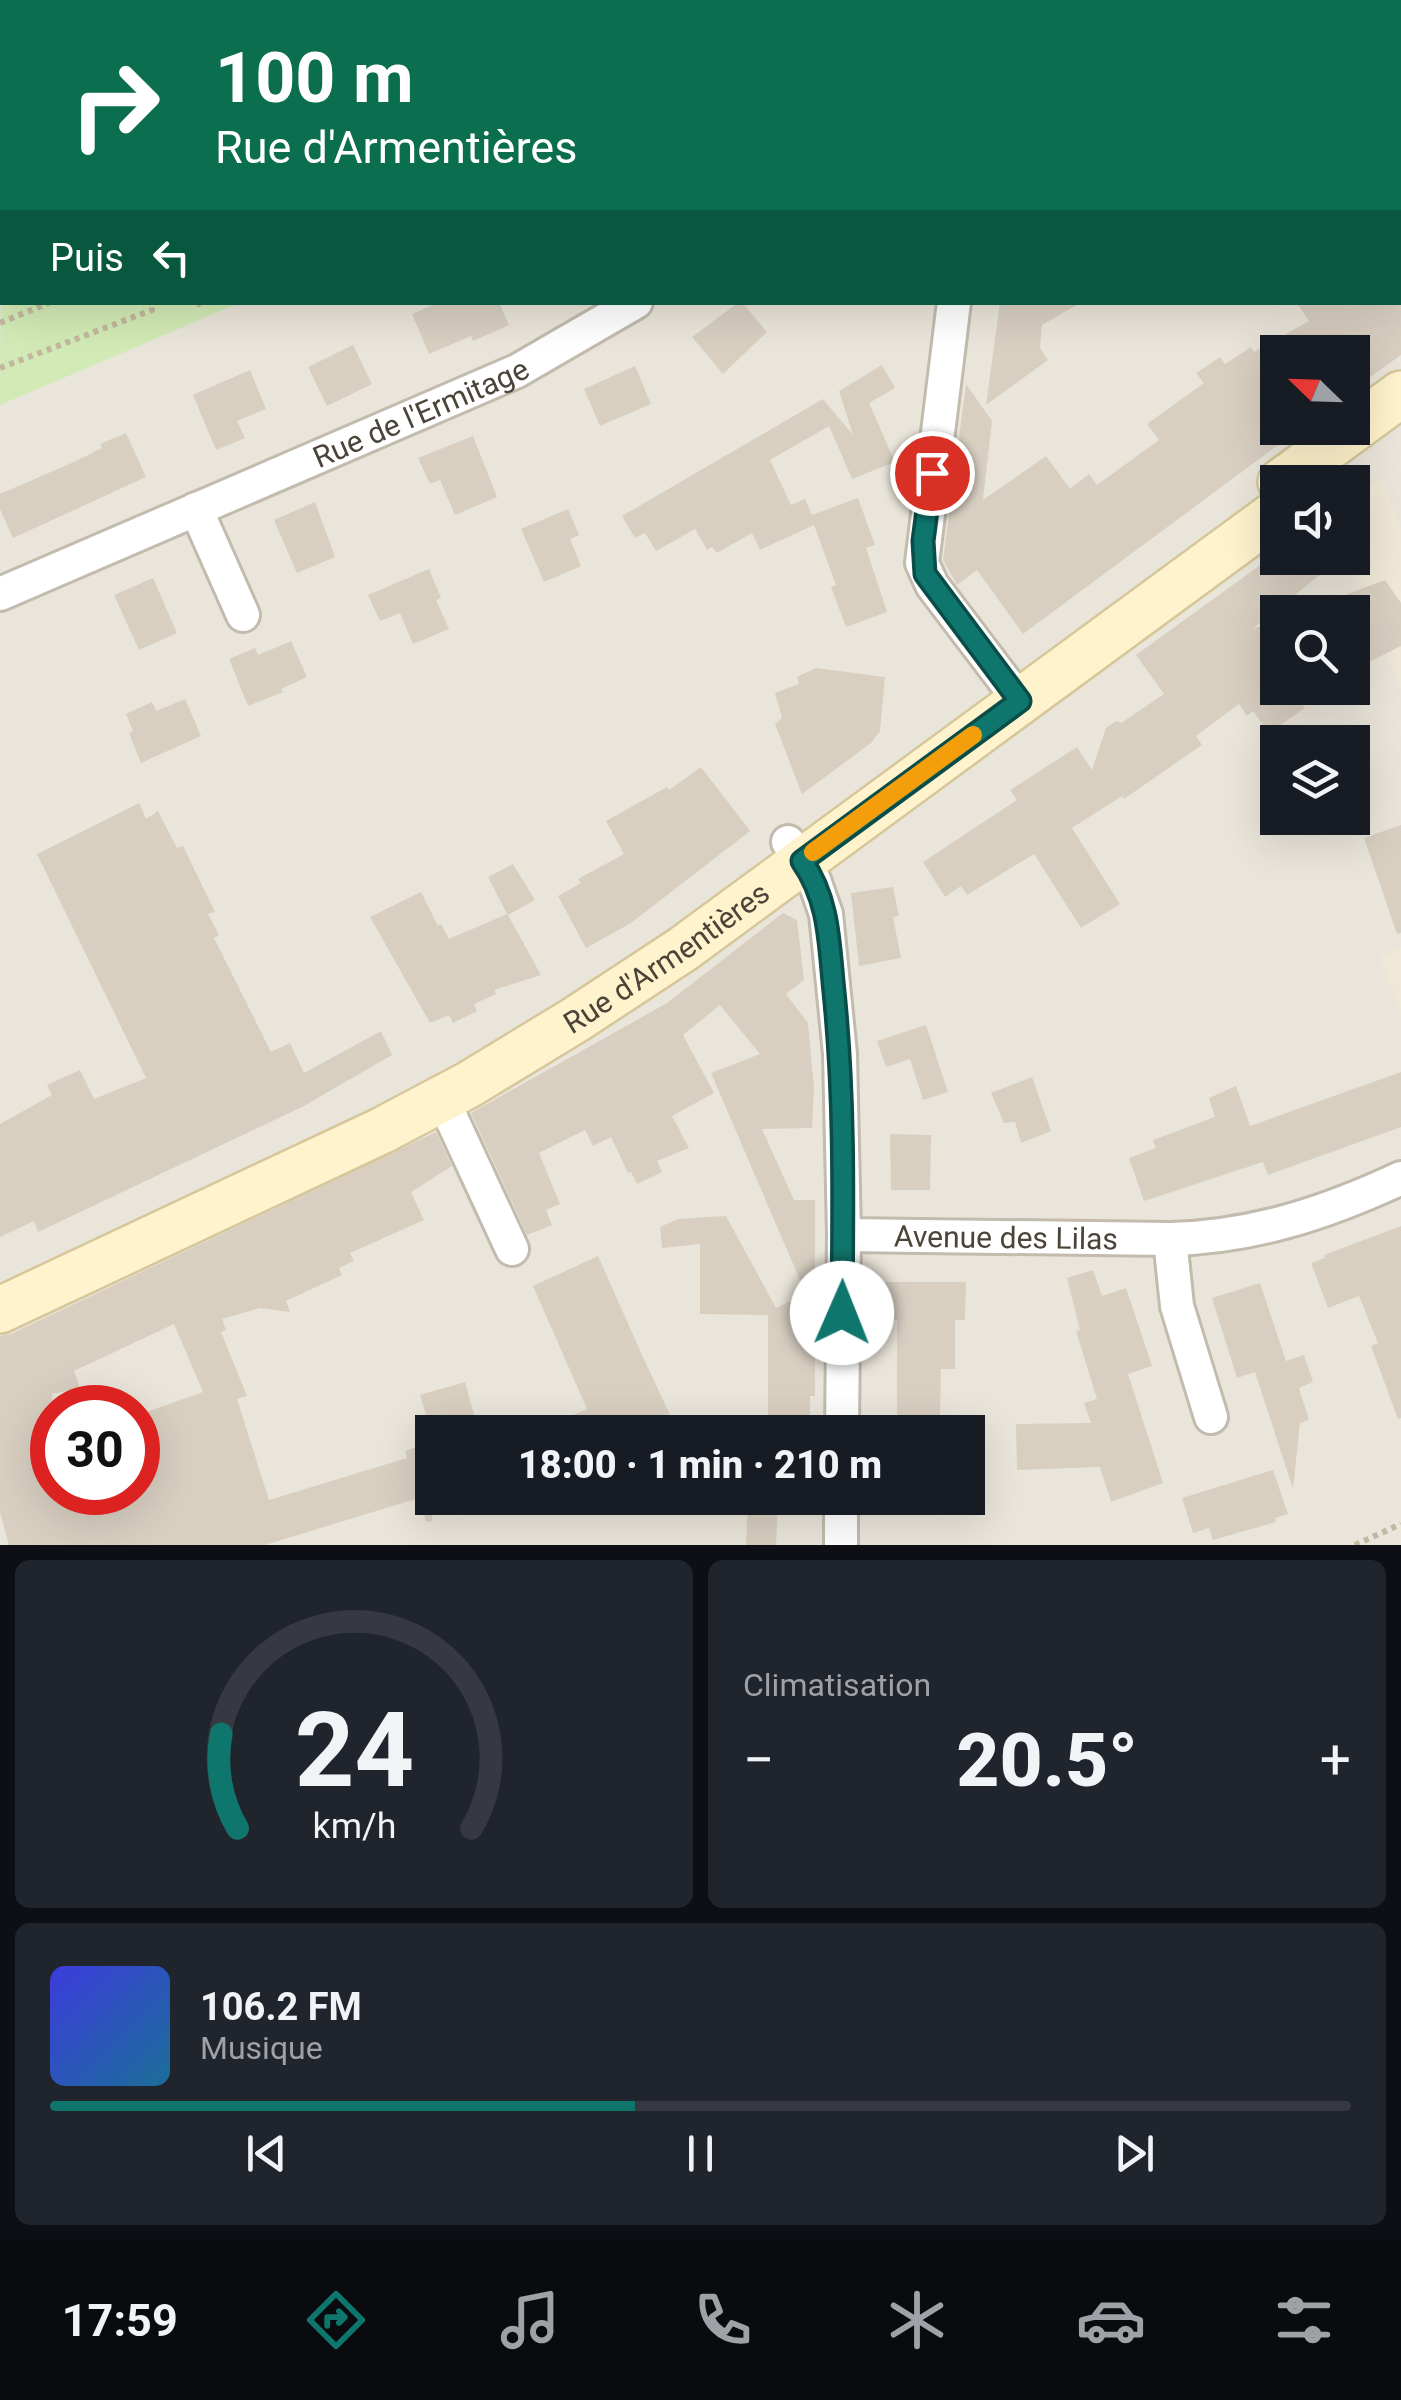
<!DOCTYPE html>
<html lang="fr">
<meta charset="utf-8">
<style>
body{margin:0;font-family:Roboto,sans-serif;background:#20242c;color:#f1f3f6;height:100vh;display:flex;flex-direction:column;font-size:38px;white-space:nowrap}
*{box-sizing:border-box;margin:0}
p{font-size:32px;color:#9ea1a6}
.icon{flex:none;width:55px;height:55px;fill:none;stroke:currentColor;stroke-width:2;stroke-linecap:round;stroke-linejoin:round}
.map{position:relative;height:1545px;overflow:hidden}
.details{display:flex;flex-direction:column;gap:15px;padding:15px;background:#0d0f14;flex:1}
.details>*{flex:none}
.banner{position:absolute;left:0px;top:0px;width:1402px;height:305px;box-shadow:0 10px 40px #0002;background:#0b6e4f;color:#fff;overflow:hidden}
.needle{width:65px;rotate:293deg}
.controls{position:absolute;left:1260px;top:335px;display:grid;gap:20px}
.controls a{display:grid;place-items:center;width:110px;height:110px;border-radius:0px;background:#171b24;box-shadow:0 10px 40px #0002;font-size:50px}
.speed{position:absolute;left:30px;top:1385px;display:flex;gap:20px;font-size:50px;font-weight:700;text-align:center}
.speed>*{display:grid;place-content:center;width:130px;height:130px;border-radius:50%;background:#171b24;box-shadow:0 10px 40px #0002;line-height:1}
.speed .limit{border:15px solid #d22;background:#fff;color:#111}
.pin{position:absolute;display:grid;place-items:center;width:85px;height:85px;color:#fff;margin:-42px;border:5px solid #fff;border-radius:50%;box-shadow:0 2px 10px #0007}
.me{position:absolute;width:110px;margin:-55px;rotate:1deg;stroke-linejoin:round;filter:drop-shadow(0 0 8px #0008)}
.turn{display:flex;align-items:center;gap:35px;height:210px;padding:0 50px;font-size:45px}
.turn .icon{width:130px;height:130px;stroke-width:2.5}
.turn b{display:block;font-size:70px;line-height:85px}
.then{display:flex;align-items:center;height:95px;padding:0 50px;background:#0003;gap:20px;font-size:38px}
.big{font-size:75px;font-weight:800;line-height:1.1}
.details .card{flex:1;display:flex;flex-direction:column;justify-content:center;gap:15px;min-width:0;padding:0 35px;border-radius:15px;background:#20242c}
.details .dial{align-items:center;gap:0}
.dial svg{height:260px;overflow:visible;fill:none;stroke:#363941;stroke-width:7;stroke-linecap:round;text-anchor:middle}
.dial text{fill:#f1f3f6;stroke:none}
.song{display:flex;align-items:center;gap:30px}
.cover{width:120px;height:120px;border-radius:15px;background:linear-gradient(135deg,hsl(240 70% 55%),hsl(200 70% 35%))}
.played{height:10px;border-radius:5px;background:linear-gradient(90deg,#0f766e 45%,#363941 45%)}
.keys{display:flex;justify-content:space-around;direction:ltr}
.heat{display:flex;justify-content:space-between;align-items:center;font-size:55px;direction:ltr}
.details .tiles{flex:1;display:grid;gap:15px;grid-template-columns:1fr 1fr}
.card:last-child{grid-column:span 2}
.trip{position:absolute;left:415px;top:1415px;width:570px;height:100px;border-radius:0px;background:#171b24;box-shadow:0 10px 40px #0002;font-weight:800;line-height:100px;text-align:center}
.tab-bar{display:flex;height:160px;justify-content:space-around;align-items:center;background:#090b0e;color:#9ea1a6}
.tab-bar .icon{width:70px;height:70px}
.tab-bar .active{color:#0f766e}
.tab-bar b{font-size:45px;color:#f1f3f6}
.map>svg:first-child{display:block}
</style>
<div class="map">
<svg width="1401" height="1545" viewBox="0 0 1401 1545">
<rect width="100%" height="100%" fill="#f6f3ec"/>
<path fill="#eae5da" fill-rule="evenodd" d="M 0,0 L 1401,0 L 1401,1545 L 0,1545 ZM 2,2 L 1400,2 L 1400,302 L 2,302 ZM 1278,352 L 1352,352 L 1352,428 L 1278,428 ZM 1278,482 L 1352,482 L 1352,558 L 1278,558 ZM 1278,612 L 1352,612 L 1352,688 L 1278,688 ZM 1278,742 L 1352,742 L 1352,818 L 1278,818 ZM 52,1408 L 138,1408 L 138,1492 L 52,1492 ZM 432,1432 L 968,1432 L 968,1498 L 432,1498 Z"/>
<g fill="#efe8d6">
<path d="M 1382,477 L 1401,529 L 1401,690 L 1351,558 L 1353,549 L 1359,543 L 1353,533 L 1353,498 Z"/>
<path d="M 1401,948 L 1401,1016 L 1380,957 Z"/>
</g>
<g fill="#d2eab5">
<path d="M 190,0 L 398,0 L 399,2 L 184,2 Z"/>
<path d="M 2,81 L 2,302 L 239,303 L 0,405 Z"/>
</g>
<g fill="#d8cfc1" fill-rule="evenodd">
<path d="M 439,302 L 499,302 L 509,325 L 473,341 L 471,336 L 429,354 L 412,314 Z"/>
<path d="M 739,302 L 742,302 L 767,332 L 723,374 L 692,337 Z"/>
<path d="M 1000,302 L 1082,302 L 1042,325 L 1040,348 L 1048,360 L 986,405 Z"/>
<path d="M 1296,302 L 1401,302 L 1401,355 L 1352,390 L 1352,352 L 1278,352 L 1278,445 L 1023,634 L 977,570 L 957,585 L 943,560 L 966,384 L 992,421 L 983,500 L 1046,456 L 1070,489 L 1089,474 L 1097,485 L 1159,440 L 1147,424 L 1204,383 L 1196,373 L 1220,357 L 1225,364 L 1251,347 L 1254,352 L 1309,321 Z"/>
<path d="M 353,345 L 372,384 L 327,406 L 308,367 Z"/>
<path d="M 882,365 L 895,388 L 869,403 L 895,462 L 852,479 L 829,426 L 770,460 L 791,505 L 805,499 L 812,515 L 858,498 L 875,545 L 866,548 L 887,612 L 846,627 L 831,587 L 836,585 L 814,525 L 760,550 L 752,533 L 717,553 L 712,547 L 707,550 L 695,529 L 656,551 L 645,533 L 635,538 L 622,516 L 823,399 L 853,435 L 839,391 Z"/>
<path d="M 635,366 L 651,404 L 600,426 L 584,389 Z"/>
<path d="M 250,370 L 266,409 L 237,421 L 245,438 L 216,450 L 193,395 Z"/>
<path d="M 126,433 L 146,477 L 13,538 L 0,509 L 0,494 L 76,461 L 102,448 L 100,444 Z"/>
<path d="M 473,436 L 497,497 L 455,515 L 440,480 L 430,484 L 418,458 Z"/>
<path d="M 315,502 L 335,557 L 297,573 L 274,520 Z"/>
<path d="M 568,509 L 579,535 L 570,539 L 581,566 L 544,582 L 521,529 Z"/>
<path d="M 1270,558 L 1341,558 L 1252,629 L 1278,620 L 1278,688 L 1290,688 L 1305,708 L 1269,733 L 1253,711 L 1247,716 L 1239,704 L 1196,736 L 1202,745 L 1124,799 L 1122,796 L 1072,828 L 1120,904 L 1081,928 L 1034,854 L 967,895 L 961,886 L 945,897 L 923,862 L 1017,800 L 1010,790 L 1077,747 L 1092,770 L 1106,728 L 1116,721 L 1121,723 L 1164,694 L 1136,655 Z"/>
<path d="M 429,569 L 441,598 L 436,600 L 449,629 L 413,644 L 400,613 L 380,621 L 368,595 Z"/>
<path d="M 153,578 L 177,633 L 139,650 L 114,595 Z"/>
<path d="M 1385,580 L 1401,603 L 1401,646 L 1365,664 L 1352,627 L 1352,612 L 1348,612 L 1342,596 Z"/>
<path d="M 291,641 L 307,677 L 281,689 L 283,692 L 248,706 L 229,659 L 255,648 L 258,655 Z"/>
<path d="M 816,668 L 885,677 L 880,731 L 871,743 L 802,794 L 775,724 L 782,718 L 775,693 L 799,684 L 797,677 Z"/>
<path d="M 185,699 L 201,736 L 141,763 L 129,733 L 133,731 L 126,714 L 152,702 L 156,711 Z"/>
<path d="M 701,767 L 750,831 L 631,923 L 586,948 L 558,896 L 581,883 L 578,879 L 624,854 L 606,821 L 667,787 L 669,790 Z"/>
<path d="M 139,803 L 146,819 L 158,811 L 177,848 L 183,846 L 215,912 L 208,914 L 219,935 L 214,938 L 271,1052 L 290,1043 L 304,1073 L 381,1031 L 392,1055 L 302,1107 L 38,1232 L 34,1221 L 0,1237 L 0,1124 L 52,1095 L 47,1085 L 80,1070 L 94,1099 L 146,1078 L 37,854 Z"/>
<path d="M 1401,825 L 1401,933 L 1397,934 L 1364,838 Z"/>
<path d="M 513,864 L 535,900 L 508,915 L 541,975 L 494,990 L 496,994 L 474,1004 L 477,1011 L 453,1023 L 449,1015 L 430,1023 L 370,917 L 421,892 L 438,926 L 441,924 L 449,939 L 507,914 L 488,877 Z"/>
<path d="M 893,887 L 899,916 L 893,917 L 901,958 L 859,966 L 851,893 Z"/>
<path d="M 783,913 L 797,920 L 804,980 L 786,994 L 808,1023 L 814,1088 L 812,1128 L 762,1129 L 794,1200 L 815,1200 L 815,1396 L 810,1396 L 810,1432 L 768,1432 L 768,1315 L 700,1314 L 700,1244 L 662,1248 L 660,1227 L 678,1219 L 726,1216 L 776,1308 L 806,1294 L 711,1073 L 760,1054 L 720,1005 L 683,1035 L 714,1093 L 672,1116 L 689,1148 L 657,1161 L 662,1172 L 637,1184 L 631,1172 L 628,1173 L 611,1137 L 593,1146 L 585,1130 L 539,1153 L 560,1204 L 546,1210 L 552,1225 L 527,1235 L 471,1113 L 667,1003 Z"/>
<path d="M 926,1025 L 948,1092 L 923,1100 L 910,1059 L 886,1067 L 877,1041 Z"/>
<path d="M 1401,1072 L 1401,1127 L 1268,1175 L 1263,1162 L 1144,1201 L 1129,1158 L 1156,1148 L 1153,1140 L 1215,1117 L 1209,1098 L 1236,1086 L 1250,1126 Z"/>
<path d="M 1032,1077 L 1051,1131 L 1021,1143 L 1015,1122 L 1004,1123 L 991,1093 Z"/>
<path d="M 436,1132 L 452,1166 L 411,1192 L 424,1220 L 350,1253 L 354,1261 L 339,1268 L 342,1275 L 286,1301 L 290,1312 L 260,1308 L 222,1319 L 226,1330 L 221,1332 L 247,1396 L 237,1399 L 269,1500 L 407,1458 L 405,1451 L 432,1442 L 432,1521 L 426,1522 L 419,1498 L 265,1545 L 9,1545 L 0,1512 L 0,1336 L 11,1334 ZM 174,1324 L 203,1392 L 138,1415 L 138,1492 L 52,1492 L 52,1394 L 80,1388 L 74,1371 Z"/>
<path d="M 890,1134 L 931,1135 L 930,1190 L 891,1190 Z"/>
<path d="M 1401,1226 L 1401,1418 L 1398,1419 L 1371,1346 L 1378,1343 L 1359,1296 L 1328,1308 L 1311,1263 L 1325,1258 L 1324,1255 Z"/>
<path d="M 598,1256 L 642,1355 L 678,1432 L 533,1432 L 587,1409 L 533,1286 Z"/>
<path d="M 1093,1270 L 1102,1296 L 1126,1288 L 1152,1366 L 1128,1374 L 1163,1483 L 1111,1502 L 1100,1467 L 1017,1470 L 1016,1424 L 1091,1423 L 1084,1403 L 1097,1399 L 1076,1331 L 1080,1330 L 1067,1278 Z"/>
<path d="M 882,1282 L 966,1282 L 965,1320 L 955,1320 L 955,1369 L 941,1369 L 940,1415 L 903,1432 L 897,1432 L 897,1320 L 882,1320 Z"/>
<path d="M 1260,1283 L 1286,1361 L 1304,1355 L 1313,1382 L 1299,1388 L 1309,1420 L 1300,1423 L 1293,1489 L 1255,1372 L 1237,1378 L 1212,1298 Z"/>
<path d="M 465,1382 L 479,1432 L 431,1432 L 420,1395 Z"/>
<path d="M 1273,1470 L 1288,1514 L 1275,1518 L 1276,1522 L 1213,1540 L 1209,1528 L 1193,1533 L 1182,1498 Z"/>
<path d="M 748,1498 L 778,1498 L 776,1545 L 746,1545 Z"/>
</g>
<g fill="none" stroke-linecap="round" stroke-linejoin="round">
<g stroke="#c2bbae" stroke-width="38">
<g id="minor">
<path d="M 523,2 L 528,0"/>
<path d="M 995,2 L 996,0"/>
<path d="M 1330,2 L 1334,0"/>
<path d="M 954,302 L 922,563 L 932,585 L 1020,701"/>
<path d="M 196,509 L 243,615"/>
<path id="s1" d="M 0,594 L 517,371 L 636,302"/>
<path d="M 788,842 L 814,880 L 826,914 L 840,1054 L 844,1235 L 842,1432"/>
<path d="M 448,1111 L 512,1249"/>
<path id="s2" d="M 844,1235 L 1170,1239 C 1253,1237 1326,1213 1401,1178"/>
<path d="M 1170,1239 L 1177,1306 L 1211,1417"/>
<path d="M 841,1545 L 841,1498"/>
</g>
</g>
<g stroke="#d6c79b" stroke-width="50">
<g id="secondary">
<path d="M 1281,482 L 1401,394"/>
<path id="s3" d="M 0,1310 L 381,1131 L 468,1085 L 575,1020 L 683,949 L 1278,512"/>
</g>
</g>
<g stroke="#c4b79f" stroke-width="6" stroke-dasharray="5 5" stroke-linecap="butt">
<path d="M 0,123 L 2,122"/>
<path d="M 0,165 L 2,165"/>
<path d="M 0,209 L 2,208"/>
<path d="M 198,302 L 201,307"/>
<path d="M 0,323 L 51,302"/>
<path d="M 0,368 L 152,310 L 149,302"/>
<path d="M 1355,1545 L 1401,1524"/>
</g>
<use href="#minor" stroke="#fff" stroke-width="32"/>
<use href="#secondary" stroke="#fff3cd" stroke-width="45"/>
</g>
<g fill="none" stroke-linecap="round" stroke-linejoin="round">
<g stroke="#0a4d48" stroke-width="25">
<path id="route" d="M 842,1313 C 843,1205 845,1099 834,992 C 829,945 830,901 802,861 L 1020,701 L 925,574 L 923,541 L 932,473"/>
</g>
<use href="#route" stroke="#0f766e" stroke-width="18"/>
<path stroke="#f59e0b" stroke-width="18" d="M 813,852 L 973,735"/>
</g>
<g text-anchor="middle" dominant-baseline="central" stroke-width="10" stroke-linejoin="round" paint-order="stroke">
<g font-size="30" fill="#4b4439" stroke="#fff">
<text stroke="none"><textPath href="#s1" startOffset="458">Rue de l'Ermitage</textPath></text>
<text stroke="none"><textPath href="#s3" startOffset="755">Rue d'Armentières</textPath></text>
<text stroke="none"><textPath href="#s2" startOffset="162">Avenue des Lilas</textPath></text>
</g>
</g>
</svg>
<div class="controls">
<a><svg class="needle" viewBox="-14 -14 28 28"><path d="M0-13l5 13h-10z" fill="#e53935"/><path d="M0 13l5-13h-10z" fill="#9ea1a6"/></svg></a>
<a><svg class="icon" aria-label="sound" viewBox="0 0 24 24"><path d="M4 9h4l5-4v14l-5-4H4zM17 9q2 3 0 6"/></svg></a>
<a><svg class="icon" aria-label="search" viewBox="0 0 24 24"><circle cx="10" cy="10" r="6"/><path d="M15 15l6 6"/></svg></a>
<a><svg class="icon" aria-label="layers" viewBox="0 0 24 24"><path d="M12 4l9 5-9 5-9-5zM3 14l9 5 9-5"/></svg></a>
</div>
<div class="speed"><div class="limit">30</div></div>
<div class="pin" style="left:932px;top:473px;background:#d93025"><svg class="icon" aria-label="arrive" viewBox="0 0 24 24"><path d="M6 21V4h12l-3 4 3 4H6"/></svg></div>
<svg class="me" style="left:842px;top:1313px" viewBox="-20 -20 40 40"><circle r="19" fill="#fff"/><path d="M0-13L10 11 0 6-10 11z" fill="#0f766e"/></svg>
<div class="trip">18:00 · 1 min · 210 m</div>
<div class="banner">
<div class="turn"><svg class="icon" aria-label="right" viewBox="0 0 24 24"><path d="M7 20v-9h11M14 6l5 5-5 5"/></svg><div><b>100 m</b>Rue d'Armentières</div></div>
<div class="then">Puis<svg class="icon" aria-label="left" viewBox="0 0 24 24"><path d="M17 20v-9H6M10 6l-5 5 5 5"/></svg></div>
</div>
</div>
<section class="details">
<div class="tiles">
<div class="card dial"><svg viewBox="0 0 100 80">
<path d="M14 69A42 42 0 1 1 86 69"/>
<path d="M14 69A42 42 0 0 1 9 40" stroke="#0f766e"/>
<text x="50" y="56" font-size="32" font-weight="700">24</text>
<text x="50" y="72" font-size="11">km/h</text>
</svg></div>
<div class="card"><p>Climatisation</p>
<div class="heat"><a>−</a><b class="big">20.5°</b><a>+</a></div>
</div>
<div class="card">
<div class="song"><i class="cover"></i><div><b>106.2 FM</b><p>Musique</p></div></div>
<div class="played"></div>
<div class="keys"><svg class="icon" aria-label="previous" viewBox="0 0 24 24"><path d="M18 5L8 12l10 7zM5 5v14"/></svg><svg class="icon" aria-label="pause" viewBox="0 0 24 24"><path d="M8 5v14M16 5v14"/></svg><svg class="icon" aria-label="next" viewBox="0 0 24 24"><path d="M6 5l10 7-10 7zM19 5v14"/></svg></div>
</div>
</div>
</section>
<nav class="tab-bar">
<b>17:59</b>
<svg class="icon active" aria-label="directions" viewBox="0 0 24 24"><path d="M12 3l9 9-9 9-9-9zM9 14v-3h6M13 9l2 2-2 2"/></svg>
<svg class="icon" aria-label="music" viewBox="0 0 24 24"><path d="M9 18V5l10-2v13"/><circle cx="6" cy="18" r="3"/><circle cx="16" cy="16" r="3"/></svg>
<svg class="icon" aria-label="phone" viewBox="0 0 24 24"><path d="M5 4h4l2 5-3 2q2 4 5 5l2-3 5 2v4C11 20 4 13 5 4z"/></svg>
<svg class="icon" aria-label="climate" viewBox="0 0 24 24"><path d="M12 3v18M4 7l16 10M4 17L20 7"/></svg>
<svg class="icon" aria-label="car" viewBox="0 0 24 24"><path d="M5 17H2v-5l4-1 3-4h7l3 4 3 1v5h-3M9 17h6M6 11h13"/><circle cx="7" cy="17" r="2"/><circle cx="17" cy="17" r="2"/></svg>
<svg class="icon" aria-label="filters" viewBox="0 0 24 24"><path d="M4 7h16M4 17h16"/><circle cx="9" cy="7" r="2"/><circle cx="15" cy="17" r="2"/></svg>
</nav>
